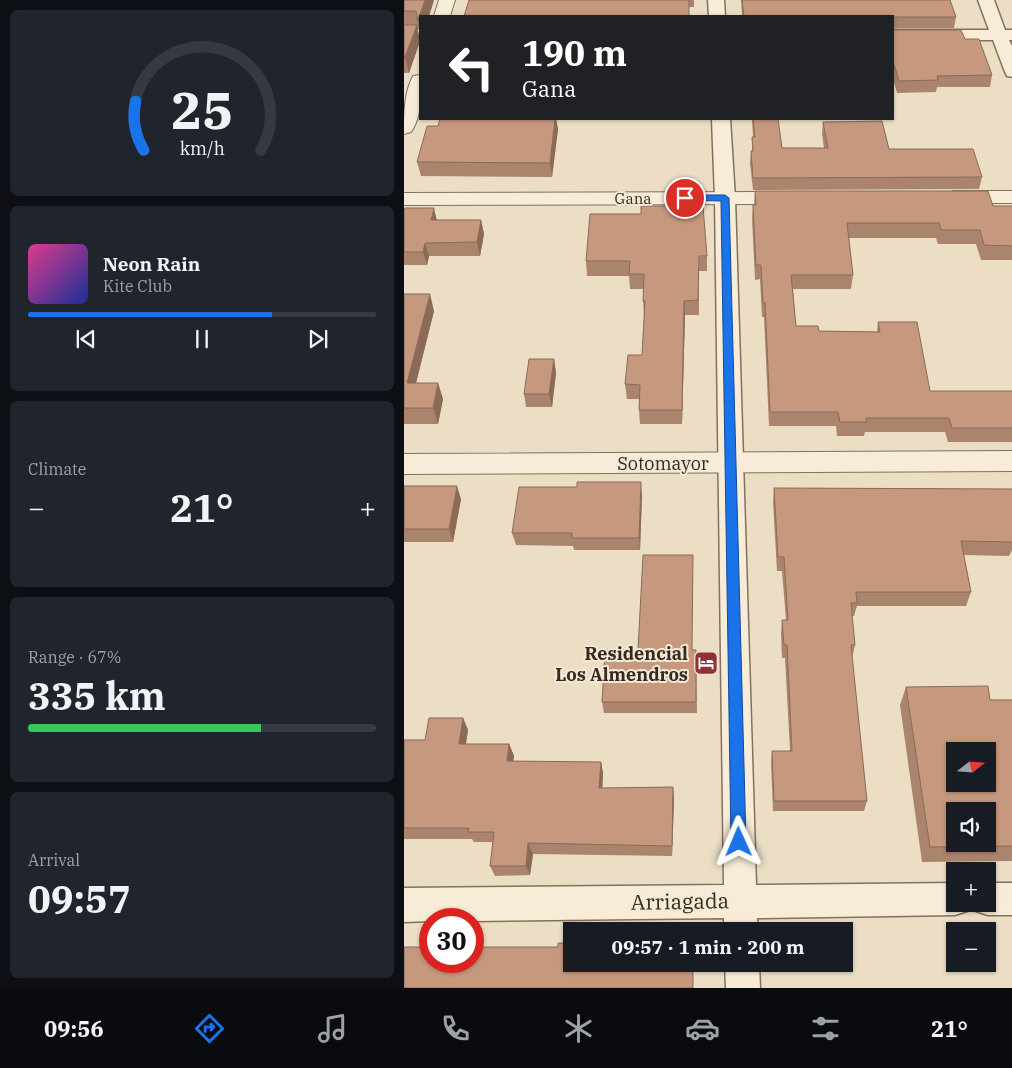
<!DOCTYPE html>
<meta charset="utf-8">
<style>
body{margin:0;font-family:"IBM Plex Serif",serif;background:#20242c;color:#f1f3f6;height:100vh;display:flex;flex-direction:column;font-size:19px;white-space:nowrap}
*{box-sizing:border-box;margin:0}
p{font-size:16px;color:#9ea1a6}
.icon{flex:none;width:28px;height:28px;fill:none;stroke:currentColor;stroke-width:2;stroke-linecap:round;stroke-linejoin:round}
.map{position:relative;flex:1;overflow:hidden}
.details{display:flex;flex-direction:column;gap:10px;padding:10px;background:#0d0f14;width:404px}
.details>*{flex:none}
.guide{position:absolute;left:15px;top:15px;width:475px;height:105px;border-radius:0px;box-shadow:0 1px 4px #0004;background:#202124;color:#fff;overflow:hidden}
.needle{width:32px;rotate:73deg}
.tools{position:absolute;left:542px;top:742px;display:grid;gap:10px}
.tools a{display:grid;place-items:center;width:50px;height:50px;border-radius:0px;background:#171b24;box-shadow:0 1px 4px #0004;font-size:25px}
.speed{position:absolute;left:15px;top:908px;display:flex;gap:10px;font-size:25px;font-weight:700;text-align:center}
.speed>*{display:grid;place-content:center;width:65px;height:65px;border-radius:50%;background:#171b24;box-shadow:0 1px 4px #0004;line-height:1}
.speed .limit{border:8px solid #d22;background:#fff;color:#111}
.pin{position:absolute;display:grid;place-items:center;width:42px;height:42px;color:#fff;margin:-21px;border:2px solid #fff;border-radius:50%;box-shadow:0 1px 5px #0007}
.me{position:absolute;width:55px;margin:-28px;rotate:359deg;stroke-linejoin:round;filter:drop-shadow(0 0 4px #0008)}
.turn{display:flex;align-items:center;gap:18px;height:105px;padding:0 20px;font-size:22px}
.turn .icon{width:65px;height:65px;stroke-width:2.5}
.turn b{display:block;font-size:35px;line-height:42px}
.big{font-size:38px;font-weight:700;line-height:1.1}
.details .tile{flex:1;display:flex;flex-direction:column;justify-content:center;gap:8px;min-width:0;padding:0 18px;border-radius:8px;background:#20242c}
.details .dial{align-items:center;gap:0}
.dial svg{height:130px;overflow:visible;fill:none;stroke:#363941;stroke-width:7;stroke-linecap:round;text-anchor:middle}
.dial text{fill:#f1f3f6;stroke:none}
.song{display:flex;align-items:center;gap:15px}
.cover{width:60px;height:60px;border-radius:8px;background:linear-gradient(135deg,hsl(330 70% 55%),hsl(230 70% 35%))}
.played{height:5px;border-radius:2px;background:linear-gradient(90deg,#1a73e8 70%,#363941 70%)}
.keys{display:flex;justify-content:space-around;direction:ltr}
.heat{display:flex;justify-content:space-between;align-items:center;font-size:28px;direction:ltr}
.charge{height:8px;border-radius:4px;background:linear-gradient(90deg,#34c759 67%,#363941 0)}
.trip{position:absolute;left:159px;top:922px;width:290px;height:50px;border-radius:0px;background:#171b24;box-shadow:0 1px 4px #0004;font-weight:700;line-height:50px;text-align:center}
.dock{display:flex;height:80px;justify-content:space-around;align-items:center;background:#090b0e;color:#9ea1a6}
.dock .icon{width:35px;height:35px}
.dock .current{color:#1a73e8}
.dock b{font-size:22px;color:#f1f3f6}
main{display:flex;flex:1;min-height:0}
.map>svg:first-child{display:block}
</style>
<main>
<section class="details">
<div class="tile dial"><svg viewBox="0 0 100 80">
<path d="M14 69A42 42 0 1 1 86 69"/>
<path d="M14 69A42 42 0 0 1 9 39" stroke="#1a73e8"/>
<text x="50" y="56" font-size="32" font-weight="700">25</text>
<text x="50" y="72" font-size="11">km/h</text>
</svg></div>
<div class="tile">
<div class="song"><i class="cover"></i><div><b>Neon Rain</b><p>Kite Club</p></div></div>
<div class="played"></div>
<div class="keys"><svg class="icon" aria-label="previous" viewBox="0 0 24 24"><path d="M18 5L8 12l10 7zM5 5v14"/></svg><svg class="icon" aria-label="pause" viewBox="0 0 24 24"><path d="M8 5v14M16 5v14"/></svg><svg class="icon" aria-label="next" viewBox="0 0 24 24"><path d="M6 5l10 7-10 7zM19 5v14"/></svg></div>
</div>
<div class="tile"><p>Climate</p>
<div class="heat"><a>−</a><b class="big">21°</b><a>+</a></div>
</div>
<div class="tile"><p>Range · 67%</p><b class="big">335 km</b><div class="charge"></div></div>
<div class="tile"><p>Arrival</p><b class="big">09:57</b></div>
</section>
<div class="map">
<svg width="609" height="988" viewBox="0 0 609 988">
<rect width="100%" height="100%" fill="#ebdec5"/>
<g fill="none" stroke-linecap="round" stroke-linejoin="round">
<g stroke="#84705c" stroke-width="3">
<g id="minor">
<path d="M 304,0 L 320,0 L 321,16 L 305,16 Z"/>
<path d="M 574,0 L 590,0 L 601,30 L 609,30 L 609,40 L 605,40 L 609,48 L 609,77 L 603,76 L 601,72 L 589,40 L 489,40 L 489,30 L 585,30 Z"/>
<rect x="0" y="29" width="16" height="10"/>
<path d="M 308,119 L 326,119 L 331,198 L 352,885 L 551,883 L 551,904 L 566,904 L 563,911 L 551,915 L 353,918 L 354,931 L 320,931 L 320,918 L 69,921 L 69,919 L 26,919 L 26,921 L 0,922 L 0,888 L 320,885 L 311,198 Z"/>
<path d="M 584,883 L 609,883 L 609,915 L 584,915 L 572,911 L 569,904 L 584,904 Z"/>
<path d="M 321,964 L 355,964 L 356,988 L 322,988 Z"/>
</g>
</g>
<g stroke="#84705c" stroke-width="2">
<g id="tertiary">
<path d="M 35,0 L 51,0 L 46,16 L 30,16 Z"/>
<path d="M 16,75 C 16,94 19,115 7,132 L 0,134 C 0,114 0,93 9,76 Z"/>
<path d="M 550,191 L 609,191 L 609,203 L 550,203 L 543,201 L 539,197 L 543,193 Z"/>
<path d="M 387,192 L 394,194 L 398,198 L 394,202 L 387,204 L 0,205 L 0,193 Z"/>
<path d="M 609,451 L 609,471 L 0,474 L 0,454 Z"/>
</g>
</g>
<use href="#minor" fill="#f6ecd8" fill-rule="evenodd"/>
<use href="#tertiary" fill="#f6ecd8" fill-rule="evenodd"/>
</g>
<g fill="#aa846c">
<path d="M 0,0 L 30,0 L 25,16 L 16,27 L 13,27 L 16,41 L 5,73 L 0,73 Z"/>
<path d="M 65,0 L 290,0 L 290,7 L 285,7 Z"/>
<path d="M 337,0 L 546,0 L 552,17 L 550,28 L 489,28 L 491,30 L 561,39 L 588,75 L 586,87 L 533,87 L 532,92 L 493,93 L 489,78 L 489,16 L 338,16 Z"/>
<path d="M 36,119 L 152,119 L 154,129 L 148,177 L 17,176 L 13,162 L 34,126 Z"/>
<path d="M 348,119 L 374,119 L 378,148 L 420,148 L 418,134 L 419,122 L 485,149 L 578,177 L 575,189 L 349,190 L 346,163 L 347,151 L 348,151 L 348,137 L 349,137 Z"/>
<path d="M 351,191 L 589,206 L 609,206 L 609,260 L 577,260 L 572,244 L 534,244 L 532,238 L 445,238 L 449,275 L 447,289 L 389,289 L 392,326 L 415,331 L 473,332 L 474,322 L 526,391 L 609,391 L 609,442 L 544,442 L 541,432 L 461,432 L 460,436 L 433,436 L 432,426 L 365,426 L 360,317 L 358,317 L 356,279 L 351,280 L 348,219 L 349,205 L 350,205 Z"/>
<path d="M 0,211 L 33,220 L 77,220 L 80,234 L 76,256 L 25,256 L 23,265 L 0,265 Z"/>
<path d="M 303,256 L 303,271 L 295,271 L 295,315 L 281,315 L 278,424 L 236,424 L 235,410 L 235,399 L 223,399 L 221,384 L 238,355 L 240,316 L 239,301 L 240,289 L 226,289 L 225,276 L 183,276 L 182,261 Z"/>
<path d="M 0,294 L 30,311 L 12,383 L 34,383 L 39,399 L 34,424 L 0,424 Z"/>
<path d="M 150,359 L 152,373 L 148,407 L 122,407 L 120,394 Z"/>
<path d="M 0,486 L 57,499 L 49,542 L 0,542 Z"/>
<path d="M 370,488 L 609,489 L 609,548 L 605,556 L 560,555 L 567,592 L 562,606 L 453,606 L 450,616 L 448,616 L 451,645 L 448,658 L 463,801 L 460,811 L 369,811 L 367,762 L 368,751 L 386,751 L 381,658 L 378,658 L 377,633 L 378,620 L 382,620 L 378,571 L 373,571 L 369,502 Z"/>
<path d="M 238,495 L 236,550 L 170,550 L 169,546 L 112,545 L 108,533 Z"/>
<path d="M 289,650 L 292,650 L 293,713 L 200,713 L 198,702 Z"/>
<path d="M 502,687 L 586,700 L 609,700 L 609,861 L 518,862 L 496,705 Z"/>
<path d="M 59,718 L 64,730 L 62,744 L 105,744 L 110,756 L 109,761 L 197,762 L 199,773 L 198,788 L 269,787 L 270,799 L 268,856 L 129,854 L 126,875 L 91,876 L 86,866 L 89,842 L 70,842 L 68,839 L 0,839 L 0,740 L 21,740 Z"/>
</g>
<g fill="#8b6b58">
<path d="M 21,0 L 30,0 L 25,16 L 16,16 L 16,29 L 14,20 Z"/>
<path d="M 13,25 L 16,41 L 5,73 L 1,57 Z"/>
<path d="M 151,119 L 152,119 L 154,129 L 148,177 L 146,163 Z"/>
<path d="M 30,208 L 33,221 L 27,220 Z"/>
<path d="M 77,220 L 80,234 L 76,256 L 73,242 Z"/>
<path d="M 21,243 L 25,256 L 23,265 L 19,252 Z"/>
<path d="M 26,294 L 30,311 L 8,399 L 3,383 Z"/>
<path d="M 280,301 L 281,315 L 278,424 L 278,410 Z"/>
<path d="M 150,359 L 152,373 L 148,407 L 145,394 Z"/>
<path d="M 34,383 L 39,399 L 34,424 L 29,408 Z"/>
<path d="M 237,482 L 238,495 L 236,550 L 235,538 Z"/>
<path d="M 53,486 L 57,499 L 49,542 L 45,529 Z"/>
<path d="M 59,718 L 64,730 L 60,755 L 55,744 Z"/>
<path d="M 105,744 L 110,756 L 108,773 L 103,761 Z"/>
<path d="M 197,762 L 199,773 L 198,799 L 195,788 Z"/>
<path d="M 269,787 L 270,799 L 268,856 L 268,846 Z"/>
<path d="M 124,843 L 129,854 L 126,875 L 122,866 Z"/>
</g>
<g fill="#c6997e" stroke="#8b6b58" fill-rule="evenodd">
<path d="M 0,0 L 21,0 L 14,20 L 12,11 L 0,11 Z"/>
<path d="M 65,0 L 285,0 L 285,16 L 60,16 Z"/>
<path d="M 338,0 L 546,0 L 552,17 L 491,17 L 489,19 L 489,29 L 491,30 L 557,30 L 561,39 L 575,39 L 588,75 L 533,76 L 534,80 L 495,81 L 490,64 L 489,64 L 489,16 L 340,16 Z"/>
<path d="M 0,25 L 13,25 L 1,57 L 0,57 Z"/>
<path d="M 36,119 L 151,119 L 146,163 L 13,162 L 23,126 L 34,126 Z"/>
<path d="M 349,119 L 374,119 L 378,148 L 424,148 L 419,122 L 478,121 L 485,149 L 569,149 L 578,177 L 349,178 L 347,151 L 349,151 L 348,137 L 351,137 Z"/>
<path d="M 351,191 L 584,191 L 589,206 L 609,206 L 609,246 L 580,245 L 576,230 L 537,230 L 535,223 L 443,223 L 449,275 L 387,275 L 392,326 L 414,326 L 415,331 L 476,332 L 474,322 L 513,322 L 526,391 L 609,391 L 609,428 L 548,428 L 545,418 L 462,418 L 463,422 L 436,422 L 434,412 L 366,412 L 361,303 L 359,303 L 357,265 L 352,265 L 349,205 L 352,205 Z"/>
<path d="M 237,206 L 299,206 L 303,256 L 295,256 L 294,300 L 280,301 L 278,410 L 235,410 L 236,385 L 221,384 L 224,355 L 238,355 L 241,301 L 239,301 L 240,274 L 225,274 L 226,261 L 182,261 L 186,214 L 237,214 Z"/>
<path d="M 1,208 L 30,208 L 27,220 L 77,220 L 73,242 L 21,243 L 19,252 L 0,252 L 0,211 Z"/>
<path d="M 0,294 L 26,294 L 3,383 L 34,383 L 29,408 L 0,408 Z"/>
<path d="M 125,359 L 150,359 L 145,394 L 120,394 Z"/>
<path d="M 173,482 L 237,482 L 235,538 L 168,538 L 168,533 L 108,533 L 115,487 L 173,487 Z"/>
<path d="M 0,486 L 53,486 L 45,529 L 0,529 Z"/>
<path d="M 370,488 L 609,489 L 609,542 L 557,541 L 567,592 L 452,592 L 453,603 L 447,603 L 451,645 L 447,645 L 463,801 L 370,801 L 368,751 L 388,751 L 383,645 L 380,645 L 378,620 L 384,620 L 380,557 L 374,557 Z"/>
<path d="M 239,555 L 289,555 L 288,650 L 292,650 L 292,702 L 198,702 L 201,650 L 234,650 Z"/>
<path d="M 584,686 L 586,700 L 609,700 L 609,846 L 526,847 L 502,687 ZM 551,751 L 584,751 L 584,784 L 551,784 ZM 551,811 L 584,811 L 584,844 L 551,844 Z"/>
<path d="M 25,718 L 59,718 L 55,744 L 105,744 L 103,761 L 197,762 L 195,788 L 269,787 L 268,846 L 124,843 L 122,866 L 86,866 L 90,832 L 64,832 L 65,828 L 0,828 L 0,740 L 21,740 Z"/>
<path d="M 154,943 L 168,943 L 168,964 L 289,964 L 289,988 L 0,988 L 0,947 L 26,947 L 26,961 L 69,961 L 69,947 L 154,947 Z"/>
</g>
<path fill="#1a73e8" stroke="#114b97" d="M 281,195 L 321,195 L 325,198 L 342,842 L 340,847 L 335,849 L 329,847 L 327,842 L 317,201 L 278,200 L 278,196 Z"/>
<defs>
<g id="hotel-square" transform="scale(1.25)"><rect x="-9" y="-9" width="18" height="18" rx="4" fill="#8f3135" stroke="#f3e9d4"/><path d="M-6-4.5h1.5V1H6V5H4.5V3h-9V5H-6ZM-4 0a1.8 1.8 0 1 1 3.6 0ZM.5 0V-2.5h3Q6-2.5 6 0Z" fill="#fff"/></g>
</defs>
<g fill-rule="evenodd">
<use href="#hotel-square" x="302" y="663"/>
</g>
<g text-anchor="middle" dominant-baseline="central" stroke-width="4" stroke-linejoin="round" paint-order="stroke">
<g font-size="15" fill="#36291f" stroke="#f3e9d4">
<text x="229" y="198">Gana</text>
</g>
<g font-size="18" fill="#36291f" stroke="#f3e9d4">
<text x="259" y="463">Sotomayor</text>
</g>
<g font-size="18" font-weight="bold" fill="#36291f" stroke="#f3e9d4" text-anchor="end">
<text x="284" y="653">Residencial<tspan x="284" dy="21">Los Almendros</tspan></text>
</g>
<g font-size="21" fill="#36291f" stroke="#f3e9d4">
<text transform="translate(276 901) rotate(-1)">Arriagada</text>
</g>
</g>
</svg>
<div class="tools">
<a><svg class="needle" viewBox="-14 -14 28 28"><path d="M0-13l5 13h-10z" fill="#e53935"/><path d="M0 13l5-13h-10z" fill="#9ea1a6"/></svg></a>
<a><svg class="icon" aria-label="sound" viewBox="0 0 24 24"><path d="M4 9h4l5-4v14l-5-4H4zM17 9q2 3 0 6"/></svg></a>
<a>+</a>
<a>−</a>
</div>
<div class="speed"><div class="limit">30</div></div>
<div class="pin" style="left:281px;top:198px;background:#d93025"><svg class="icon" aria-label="arrive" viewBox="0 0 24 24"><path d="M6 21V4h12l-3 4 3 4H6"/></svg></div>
<svg class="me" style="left:335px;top:842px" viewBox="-20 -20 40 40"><path d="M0-17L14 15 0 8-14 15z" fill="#1a73e8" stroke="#fff" stroke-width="4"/></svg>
<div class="trip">09:57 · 1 min · 200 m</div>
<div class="guide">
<div class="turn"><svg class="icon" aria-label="left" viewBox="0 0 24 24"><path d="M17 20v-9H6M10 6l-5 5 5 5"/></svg><div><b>190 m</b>Gana</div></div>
</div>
</div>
</main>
<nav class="dock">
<b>09:56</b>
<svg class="icon current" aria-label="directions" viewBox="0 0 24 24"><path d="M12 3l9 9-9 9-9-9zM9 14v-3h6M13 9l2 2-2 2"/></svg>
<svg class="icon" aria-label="music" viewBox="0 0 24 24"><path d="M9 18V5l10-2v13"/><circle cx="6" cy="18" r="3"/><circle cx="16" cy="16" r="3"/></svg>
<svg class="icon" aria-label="phone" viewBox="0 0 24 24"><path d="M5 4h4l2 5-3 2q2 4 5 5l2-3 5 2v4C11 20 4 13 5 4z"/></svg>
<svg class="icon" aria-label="climate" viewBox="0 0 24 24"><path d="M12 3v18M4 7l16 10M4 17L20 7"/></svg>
<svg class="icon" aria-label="car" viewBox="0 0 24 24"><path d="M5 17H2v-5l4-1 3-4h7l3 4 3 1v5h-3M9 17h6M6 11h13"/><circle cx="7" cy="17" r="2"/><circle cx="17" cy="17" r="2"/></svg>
<svg class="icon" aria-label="filters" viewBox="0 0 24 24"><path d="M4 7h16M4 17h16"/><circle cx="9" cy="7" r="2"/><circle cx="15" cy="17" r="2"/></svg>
<b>21°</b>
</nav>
